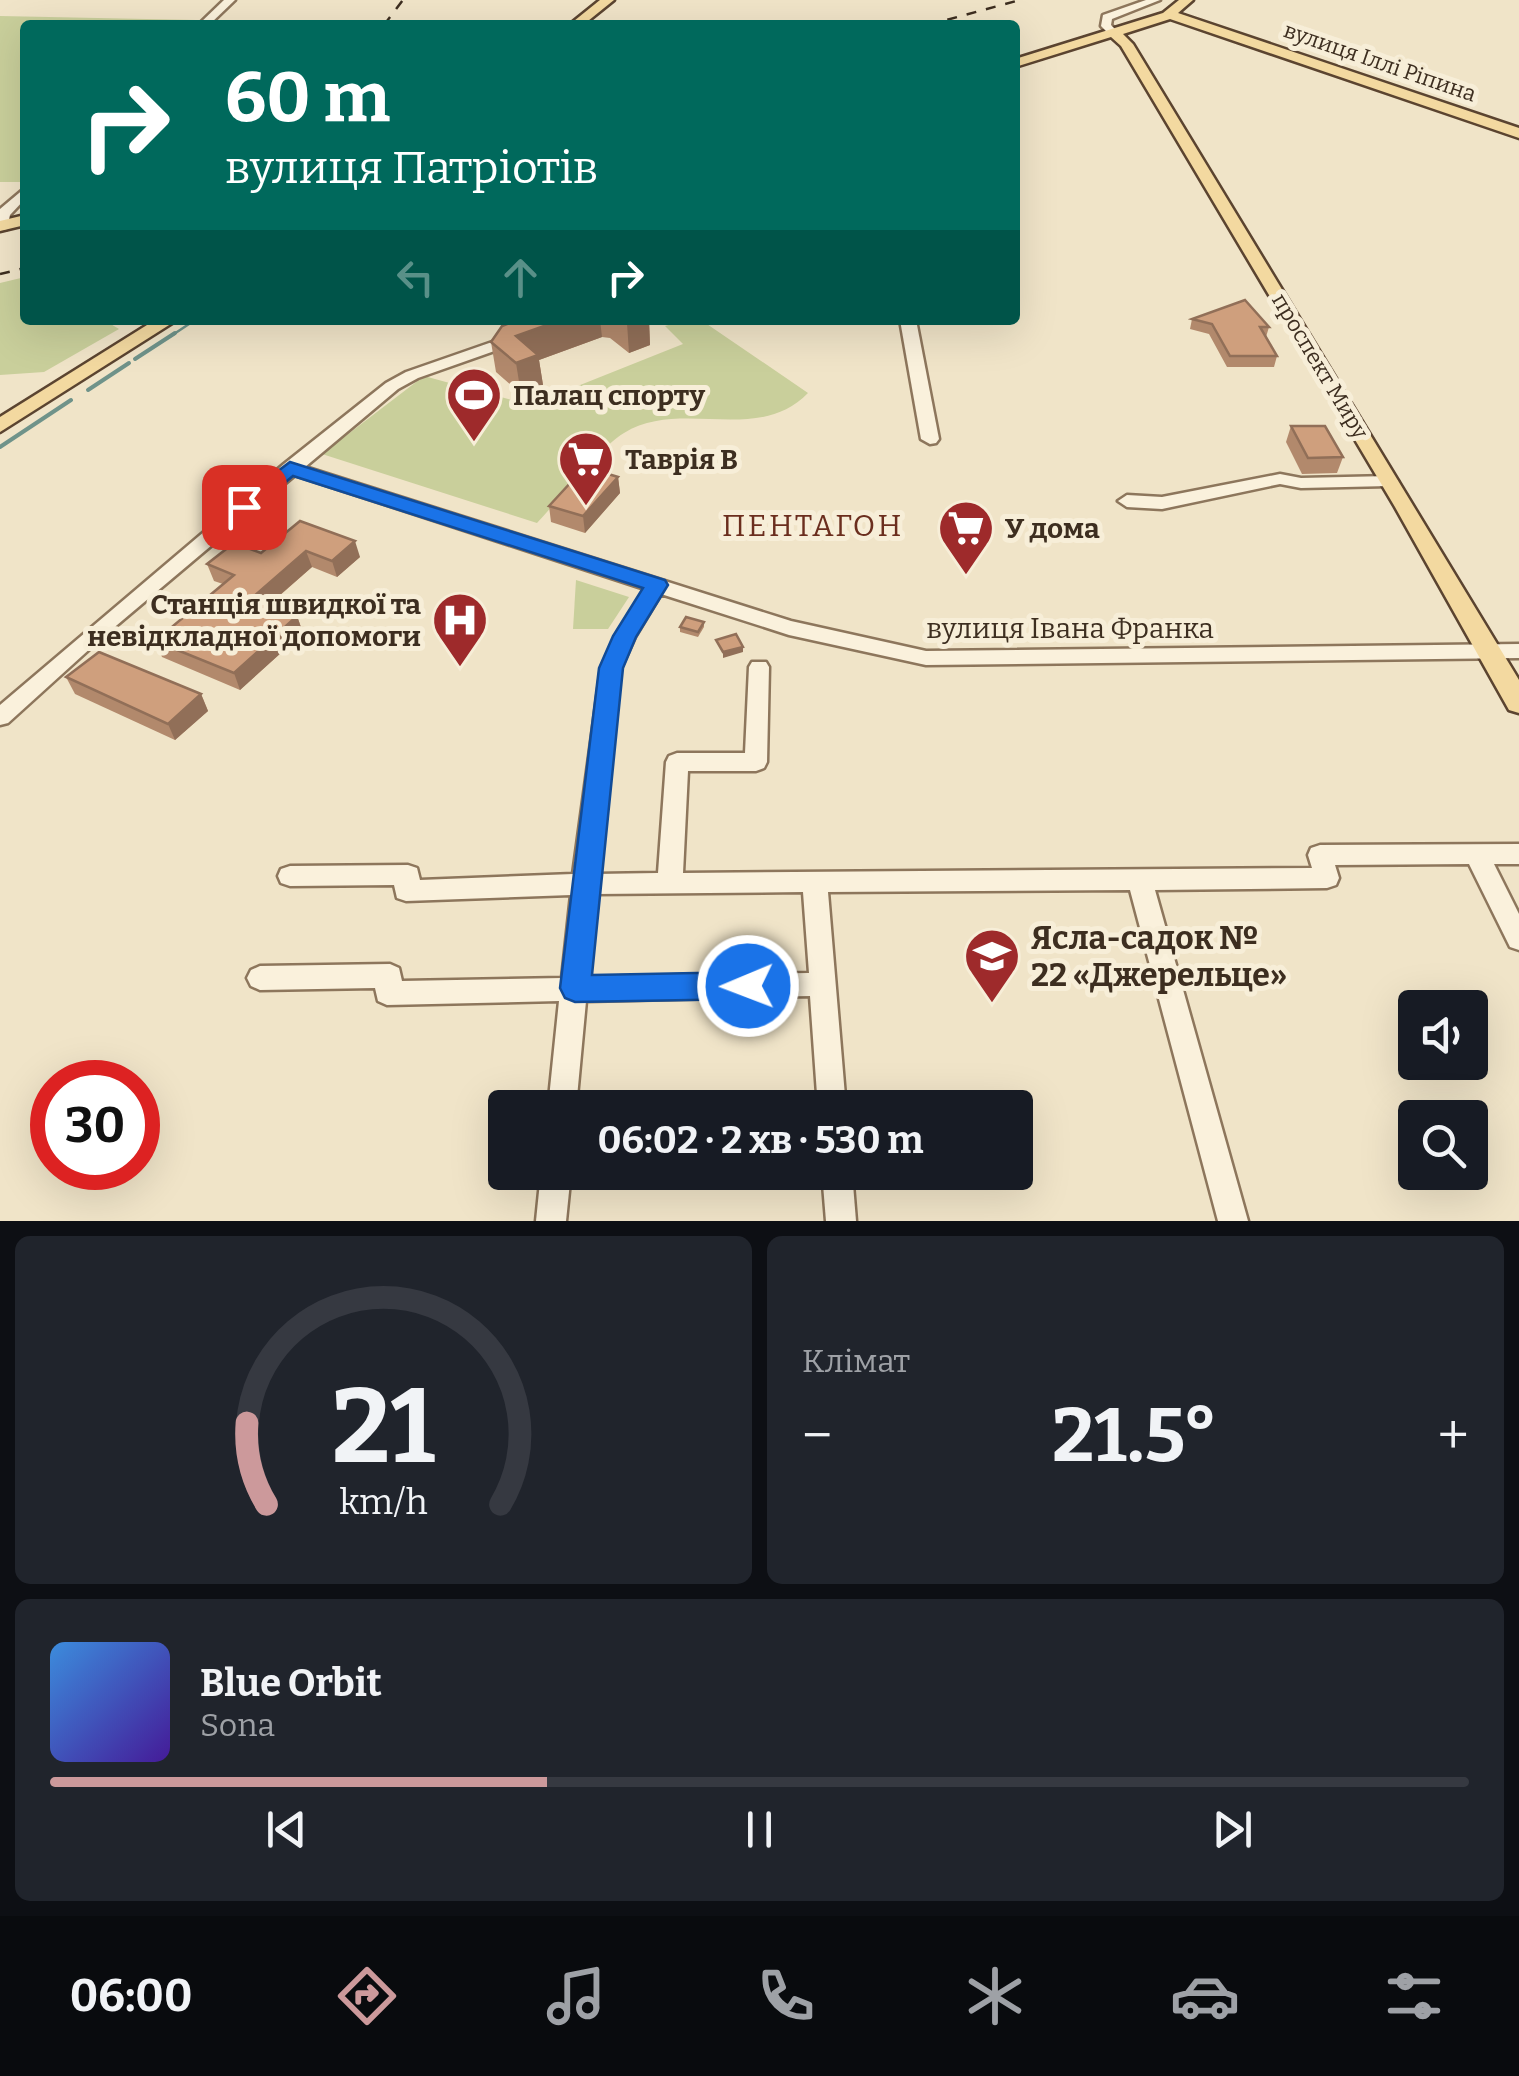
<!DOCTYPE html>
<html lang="uk">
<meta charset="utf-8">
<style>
body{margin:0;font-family:Bitter,serif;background:#20242c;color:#f1f3f6;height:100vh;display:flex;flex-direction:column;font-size:38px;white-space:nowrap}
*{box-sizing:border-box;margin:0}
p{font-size:32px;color:#9ea1a6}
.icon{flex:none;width:55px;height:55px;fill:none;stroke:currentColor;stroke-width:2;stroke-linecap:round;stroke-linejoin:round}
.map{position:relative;height:1221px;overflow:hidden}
.details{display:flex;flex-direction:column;gap:15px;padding:15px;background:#0d0f14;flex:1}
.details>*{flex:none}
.guide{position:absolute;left:20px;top:20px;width:1000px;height:305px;border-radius:10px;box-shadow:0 10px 40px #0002;background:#00695c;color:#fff;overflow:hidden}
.fabs{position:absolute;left:1398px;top:990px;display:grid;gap:20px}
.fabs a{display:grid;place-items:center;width:90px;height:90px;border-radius:10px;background:#171b24;box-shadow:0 10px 40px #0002;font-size:50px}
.speed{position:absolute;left:30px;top:1060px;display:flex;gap:20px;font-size:50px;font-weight:700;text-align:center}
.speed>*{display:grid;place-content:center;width:130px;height:130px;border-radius:50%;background:#171b24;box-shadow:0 10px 40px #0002;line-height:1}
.speed .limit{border:15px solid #d22;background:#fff;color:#111}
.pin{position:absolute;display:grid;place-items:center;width:85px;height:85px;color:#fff;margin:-42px;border-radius:20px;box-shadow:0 5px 15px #0006}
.me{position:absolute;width:110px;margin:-55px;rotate:269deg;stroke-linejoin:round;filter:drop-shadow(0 0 8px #0008)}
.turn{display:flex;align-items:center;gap:35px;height:210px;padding:0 40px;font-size:45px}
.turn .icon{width:130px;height:130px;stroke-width:2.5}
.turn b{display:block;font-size:70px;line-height:85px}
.lanes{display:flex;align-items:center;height:95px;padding:0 40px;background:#0003;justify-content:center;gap:50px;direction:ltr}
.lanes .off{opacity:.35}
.big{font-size:75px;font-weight:700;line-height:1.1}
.details .card{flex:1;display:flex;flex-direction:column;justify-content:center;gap:15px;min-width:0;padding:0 35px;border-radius:15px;background:#20242c}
.details .dial{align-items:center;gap:0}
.dial svg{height:260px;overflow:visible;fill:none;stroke:#363941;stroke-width:7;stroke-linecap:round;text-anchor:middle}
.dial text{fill:#f1f3f6;stroke:none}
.song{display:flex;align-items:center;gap:30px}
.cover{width:120px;height:120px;border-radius:15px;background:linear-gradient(135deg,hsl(210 70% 55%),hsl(260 70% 35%))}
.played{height:10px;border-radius:5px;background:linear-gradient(90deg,#cc999b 35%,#363941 35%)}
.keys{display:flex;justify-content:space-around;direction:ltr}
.heat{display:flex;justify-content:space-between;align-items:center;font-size:55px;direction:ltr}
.details .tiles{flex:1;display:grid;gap:15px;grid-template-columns:1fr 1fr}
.card:last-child{grid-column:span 2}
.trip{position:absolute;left:488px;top:1090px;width:545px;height:100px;border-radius:10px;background:#171b24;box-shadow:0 10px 40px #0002;font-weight:700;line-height:100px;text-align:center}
.tab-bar{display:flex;height:160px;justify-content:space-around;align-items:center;background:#090b0e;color:#9ea1a6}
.tab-bar .icon{width:70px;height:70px}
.tab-bar .active{color:#cc999b}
.tab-bar b{font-size:45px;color:#f1f3f6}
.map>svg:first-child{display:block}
</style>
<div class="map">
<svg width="1519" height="1221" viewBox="0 0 1519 1221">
<rect width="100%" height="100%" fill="#f0e4c8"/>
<g fill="#c9cf9b">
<path d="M 0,16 L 196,20 L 190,25 L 25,25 L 25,179 L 21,182 L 0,182 Z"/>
<path d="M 25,277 L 25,320 L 104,320 L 119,329 L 44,372 L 0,375 L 0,283 Z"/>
<path d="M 686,320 L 701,320 L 808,393 C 758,445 681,398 624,433 C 602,445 557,502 537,523 L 322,454 L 424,376 L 530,405 L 683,344 L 665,326 Z"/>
<path d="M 576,580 L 629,597 L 608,629 L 573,629 Z"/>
</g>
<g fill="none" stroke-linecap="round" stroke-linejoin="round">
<path stroke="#6f938a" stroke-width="2.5" d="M 171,336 L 195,320"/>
<g stroke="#6f938a" stroke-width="4">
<path d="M 135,359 L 175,333"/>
<path d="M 88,390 L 129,363"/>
<path d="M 0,447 L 71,400"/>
</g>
<g stroke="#8d765c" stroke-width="5">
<g id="minor">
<path d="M 224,0 L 235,0 L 209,25 L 198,25 Z"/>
<path d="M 1146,0 L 1160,0 L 1112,19 L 1111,25 L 1120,34 L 1119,36 L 1111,36 L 1101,26 L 1103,15 Z"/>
<path d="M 25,188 L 25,199 L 10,215 L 7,229 L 0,230 L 0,209 Z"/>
<path d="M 900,320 L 916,320 L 939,439 L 936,443 L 930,444 L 921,439 Z"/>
<path d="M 518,333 L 526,338 L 523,341 L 418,378 L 398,389 L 305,467 L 791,621 L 926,651 L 1519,644 L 1519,658 L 926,665 L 789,635 L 661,594 L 635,637 L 621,668 L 597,874 L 658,873 L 666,762 L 669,756 L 677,753 L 745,753 L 749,667 L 752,662 L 766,662 L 769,667 L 767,762 L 764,768 L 756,771 L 688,771 L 683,873 L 1312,868 L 1308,855 L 1311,848 L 1320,845 L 1519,844 L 1519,864 L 1494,864 L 1519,914 L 1519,950 L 1510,947 L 1469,864 L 1335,865 L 1339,878 L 1336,885 L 1327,888 L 1155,890 L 1248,1221 L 1218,1221 L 1130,890 L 828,892 L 846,1108 L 818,1108 L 810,996 L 586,1001 L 576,1108 L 548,1108 L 559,1001 L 387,1005 L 378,1001 L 375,988 L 260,990 L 251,986 L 247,978 L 251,970 L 260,966 L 390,964 L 399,968 L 402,981 L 562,978 L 571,895 L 406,901 L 397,898 L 394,885 L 290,886 L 281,883 L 278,876 L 281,869 L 290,866 L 408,865 L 417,868 L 420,880 L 573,874 L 601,668 L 615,637 L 645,589 L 295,475 L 104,636 L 8,723 L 0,725 L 0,705 L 284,464 L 386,383 L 406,372 ZM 803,892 L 809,973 L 588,977 L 595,894 Z"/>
<path d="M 1280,474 L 1301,478 L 1389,476 L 1398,481 L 1389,486 L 1301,488 L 1280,484 L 1162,509 L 1127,507 L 1118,501 L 1127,495 L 1162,497 Z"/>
<path d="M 541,1172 L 571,1172 L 566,1221 L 536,1221 Z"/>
<path d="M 822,1172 L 852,1172 L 856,1221 L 826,1221 Z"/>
</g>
</g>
<g stroke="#5b4430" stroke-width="5">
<g id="major">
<path d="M 600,0 L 614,0 L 583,25 L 569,25 Z"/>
<path d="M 1179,0 L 1193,0 L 1178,13 L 1519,128 L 1519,138 L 1170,19 L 1123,34 L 1133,44 L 1519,680 L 1519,713 L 1509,710 L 1395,507 L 1121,46 L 1111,37 L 1015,67 L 1015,59 L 1163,13 Z"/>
<path d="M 25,215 L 25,225 L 0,231 L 0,221 Z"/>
<path d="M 155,320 L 177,320 L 0,432 L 0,417 Z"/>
</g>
</g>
<use href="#minor" fill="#faf1dc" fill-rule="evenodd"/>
<use href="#major" fill="#f3d9a0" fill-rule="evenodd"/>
<g stroke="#3d2e20" stroke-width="2.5" stroke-dasharray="10 10" stroke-linecap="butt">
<path d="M 384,25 L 403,0"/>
<path d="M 928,25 L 1020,0"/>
<path d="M 0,274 L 25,268"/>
</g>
</g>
<g fill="#b2896c">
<path d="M 1192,319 L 1269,327 L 1266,337 L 1277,356 L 1274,367 L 1227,367 L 1209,334 L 1190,329 Z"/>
<path d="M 518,320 L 649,320 L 650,345 L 629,353 L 610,338 L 602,337 L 539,360 L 543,385 L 521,394 L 496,372 L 491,342 Z"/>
<path d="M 1291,426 L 1343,457 L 1337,473 L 1302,474 L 1286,442 Z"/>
<path d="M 618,477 L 620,493 L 585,533 L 551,522 L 549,506 Z"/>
<path d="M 300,521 L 360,557 L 337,577 L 312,567 L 269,605 L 297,616 L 303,633 L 240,690 L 162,657 L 155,641 L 223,584 L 214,581 L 207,564 L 261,553 Z"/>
<path d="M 704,622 L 704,627 L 698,637 L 680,632 L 680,627 Z"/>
<path d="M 66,677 L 201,694 L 208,711 L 175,740 L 75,694 Z"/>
</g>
<g fill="#916f58">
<path d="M 561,320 L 600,320 L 602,337 L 539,360 L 543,385 L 521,394 L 516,363 L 516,336 Z"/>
<path d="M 634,320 L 649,320 L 650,345 L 629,353 L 627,323 Z"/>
<path d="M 618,477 L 620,493 L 585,533 L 583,516 Z"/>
<path d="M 355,541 L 360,557 L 337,577 L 332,561 Z"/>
<path d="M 306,551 L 312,567 L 258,614 L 252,598 Z"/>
<path d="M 297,616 L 303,633 L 240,690 L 234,673 Z"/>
<path d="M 743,647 L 743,652 L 723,658 L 723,652 Z"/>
<path d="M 201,694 L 208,711 L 175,740 L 168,724 Z"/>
</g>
<g fill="#cf9f7d" stroke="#916f58" stroke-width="2.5">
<path d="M 1245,300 L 1269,327 L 1260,327 L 1277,356 L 1230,356 L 1212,324 L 1192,319 Z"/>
<path d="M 518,320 L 561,320 L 516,336 L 538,355 L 516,363 L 491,342 L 502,326 Z"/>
<path d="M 1291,426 L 1325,426 L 1343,457 L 1308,458 Z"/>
<path d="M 585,467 L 618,477 L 583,516 L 549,506 Z"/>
<path d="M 300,521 L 355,541 L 332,561 L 306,551 L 252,598 L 297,616 L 234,673 L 155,641 L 234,575 L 207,564 L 234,543 L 261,553 Z"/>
<path d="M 686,617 L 704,622 L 698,632 L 680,627 Z"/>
<path d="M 736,634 L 743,647 L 723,652 L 716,640 Z"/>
<path d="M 99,652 L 201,694 L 168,724 L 66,677 Z"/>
</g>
<path fill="#1a73e8" stroke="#114b97" stroke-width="2.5" d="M 290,462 L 665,580 L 668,585 L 636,637 L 623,668 L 592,975 L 748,972 L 759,976 L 763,986 L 759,995 L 748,999 L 575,1002 L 565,998 L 560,988 L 599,668 L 613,636 L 643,588 L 293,476 L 251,511 L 237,511 L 234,507 L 237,502 Z"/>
<defs>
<g id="stadium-pin" transform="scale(2.875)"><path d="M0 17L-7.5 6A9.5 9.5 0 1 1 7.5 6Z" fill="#9e2a2b" stroke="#f7eed8"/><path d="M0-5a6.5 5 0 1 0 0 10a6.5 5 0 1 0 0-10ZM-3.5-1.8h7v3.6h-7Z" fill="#fff"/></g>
<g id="supermarket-pin" transform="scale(2.875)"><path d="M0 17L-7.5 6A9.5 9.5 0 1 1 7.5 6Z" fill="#9e2a2b" stroke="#f7eed8"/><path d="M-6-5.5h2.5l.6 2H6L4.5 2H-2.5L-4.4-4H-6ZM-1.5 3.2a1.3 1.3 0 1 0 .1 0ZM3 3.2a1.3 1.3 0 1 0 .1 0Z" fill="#fff"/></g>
<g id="hospital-pin" transform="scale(2.875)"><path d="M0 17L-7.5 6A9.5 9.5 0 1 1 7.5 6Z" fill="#9e2a2b" stroke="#f7eed8"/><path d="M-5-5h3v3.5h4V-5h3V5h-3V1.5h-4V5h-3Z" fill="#fff"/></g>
<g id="school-pin" transform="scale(2.875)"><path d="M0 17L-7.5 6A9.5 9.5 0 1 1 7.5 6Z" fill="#9e2a2b" stroke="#f7eed8"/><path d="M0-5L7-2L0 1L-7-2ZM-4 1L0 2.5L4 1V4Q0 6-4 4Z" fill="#fff"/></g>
</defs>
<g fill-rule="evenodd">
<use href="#stadium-pin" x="474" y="395"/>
<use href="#supermarket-pin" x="586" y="459"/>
<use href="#supermarket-pin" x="966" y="528"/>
<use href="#hospital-pin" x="460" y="620"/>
<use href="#school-pin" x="992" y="956"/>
</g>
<g text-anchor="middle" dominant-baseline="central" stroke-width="10" stroke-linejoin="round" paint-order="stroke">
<g font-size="22" fill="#3d2e20" stroke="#f7eed8">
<text transform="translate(1380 62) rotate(19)">вулиця Іллі Ріпина</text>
<text transform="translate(1320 366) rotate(59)">проспект Миру</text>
</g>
<g font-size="28" font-weight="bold" fill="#3d2e20" stroke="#f7eed8" text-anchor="start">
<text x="513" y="395">Палац спорту</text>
<text x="625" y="459">Таврія В</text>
<text x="1005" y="528">У дома</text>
<text x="421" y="604" text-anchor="end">Станція швидкої та<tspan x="421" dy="32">невідкладної допомоги</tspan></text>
</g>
<g font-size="28" fill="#3d2e20" stroke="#f7eed8">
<text x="1070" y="628">вулиця Івана Франка</text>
</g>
<g font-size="30" letter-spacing="2.5" fill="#6b2e1e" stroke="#f7eed8">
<text x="813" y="526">ПЕНТАГОН</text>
</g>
<g font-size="32" font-weight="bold" fill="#3d2e20" stroke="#f7eed8" text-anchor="start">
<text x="1031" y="938">Ясла-садок №<tspan x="1031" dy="37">22 «Джерельце»</tspan></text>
</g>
</g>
</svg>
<div class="fabs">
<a><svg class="icon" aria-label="sound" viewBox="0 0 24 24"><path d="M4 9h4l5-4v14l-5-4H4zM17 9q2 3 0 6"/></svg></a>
<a><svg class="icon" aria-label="search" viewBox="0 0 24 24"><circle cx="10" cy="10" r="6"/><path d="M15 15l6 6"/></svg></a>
</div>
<div class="speed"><div class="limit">30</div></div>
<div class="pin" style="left:244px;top:507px;background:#d93025"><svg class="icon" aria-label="arrive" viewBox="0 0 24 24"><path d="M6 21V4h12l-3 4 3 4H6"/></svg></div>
<svg class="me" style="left:748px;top:986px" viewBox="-20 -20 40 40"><circle r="17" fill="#1a73e8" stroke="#fff" stroke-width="3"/><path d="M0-11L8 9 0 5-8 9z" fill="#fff"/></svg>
<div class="trip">06:02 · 2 хв · 530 m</div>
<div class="guide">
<div class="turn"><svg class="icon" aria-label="right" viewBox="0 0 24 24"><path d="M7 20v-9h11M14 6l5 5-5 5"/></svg><div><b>60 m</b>вулиця Патріотів</div></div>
<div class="lanes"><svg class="icon off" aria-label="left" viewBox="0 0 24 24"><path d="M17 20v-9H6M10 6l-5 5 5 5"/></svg><svg class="icon off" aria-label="ahead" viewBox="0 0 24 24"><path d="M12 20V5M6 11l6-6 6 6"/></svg><svg class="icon" aria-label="right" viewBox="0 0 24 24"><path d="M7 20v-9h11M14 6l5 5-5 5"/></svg></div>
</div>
</div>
<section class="details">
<div class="tiles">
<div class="card dial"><svg viewBox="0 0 100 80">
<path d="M14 69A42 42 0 1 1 86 69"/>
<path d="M14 69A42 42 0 0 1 8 44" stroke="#cc999b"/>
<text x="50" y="56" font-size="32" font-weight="700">21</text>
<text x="50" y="72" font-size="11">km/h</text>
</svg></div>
<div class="card"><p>Клімат</p>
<div class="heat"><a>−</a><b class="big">21.5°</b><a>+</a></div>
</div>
<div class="card">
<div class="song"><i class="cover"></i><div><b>Blue Orbit</b><p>Sona</p></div></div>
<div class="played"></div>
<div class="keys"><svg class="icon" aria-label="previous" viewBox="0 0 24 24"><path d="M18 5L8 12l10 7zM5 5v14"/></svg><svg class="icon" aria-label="pause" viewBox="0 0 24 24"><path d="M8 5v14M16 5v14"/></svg><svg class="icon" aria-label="next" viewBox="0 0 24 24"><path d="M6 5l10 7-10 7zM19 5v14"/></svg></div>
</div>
</div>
</section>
<nav class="tab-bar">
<b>06:00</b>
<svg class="icon active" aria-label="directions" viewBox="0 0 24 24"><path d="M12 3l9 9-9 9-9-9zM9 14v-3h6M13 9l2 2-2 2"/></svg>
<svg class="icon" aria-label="music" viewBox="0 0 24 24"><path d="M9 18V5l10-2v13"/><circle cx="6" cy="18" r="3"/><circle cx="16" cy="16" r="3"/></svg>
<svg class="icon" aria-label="phone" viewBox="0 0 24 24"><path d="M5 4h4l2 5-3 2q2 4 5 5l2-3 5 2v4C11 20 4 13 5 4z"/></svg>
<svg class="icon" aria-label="climate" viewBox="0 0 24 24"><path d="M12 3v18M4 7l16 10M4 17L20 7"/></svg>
<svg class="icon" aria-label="car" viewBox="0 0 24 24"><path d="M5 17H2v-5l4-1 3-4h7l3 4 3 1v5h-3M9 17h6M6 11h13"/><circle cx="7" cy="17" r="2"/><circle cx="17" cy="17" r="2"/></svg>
<svg class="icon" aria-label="filters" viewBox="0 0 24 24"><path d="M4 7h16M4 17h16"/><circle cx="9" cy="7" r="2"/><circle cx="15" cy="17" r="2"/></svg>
</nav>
